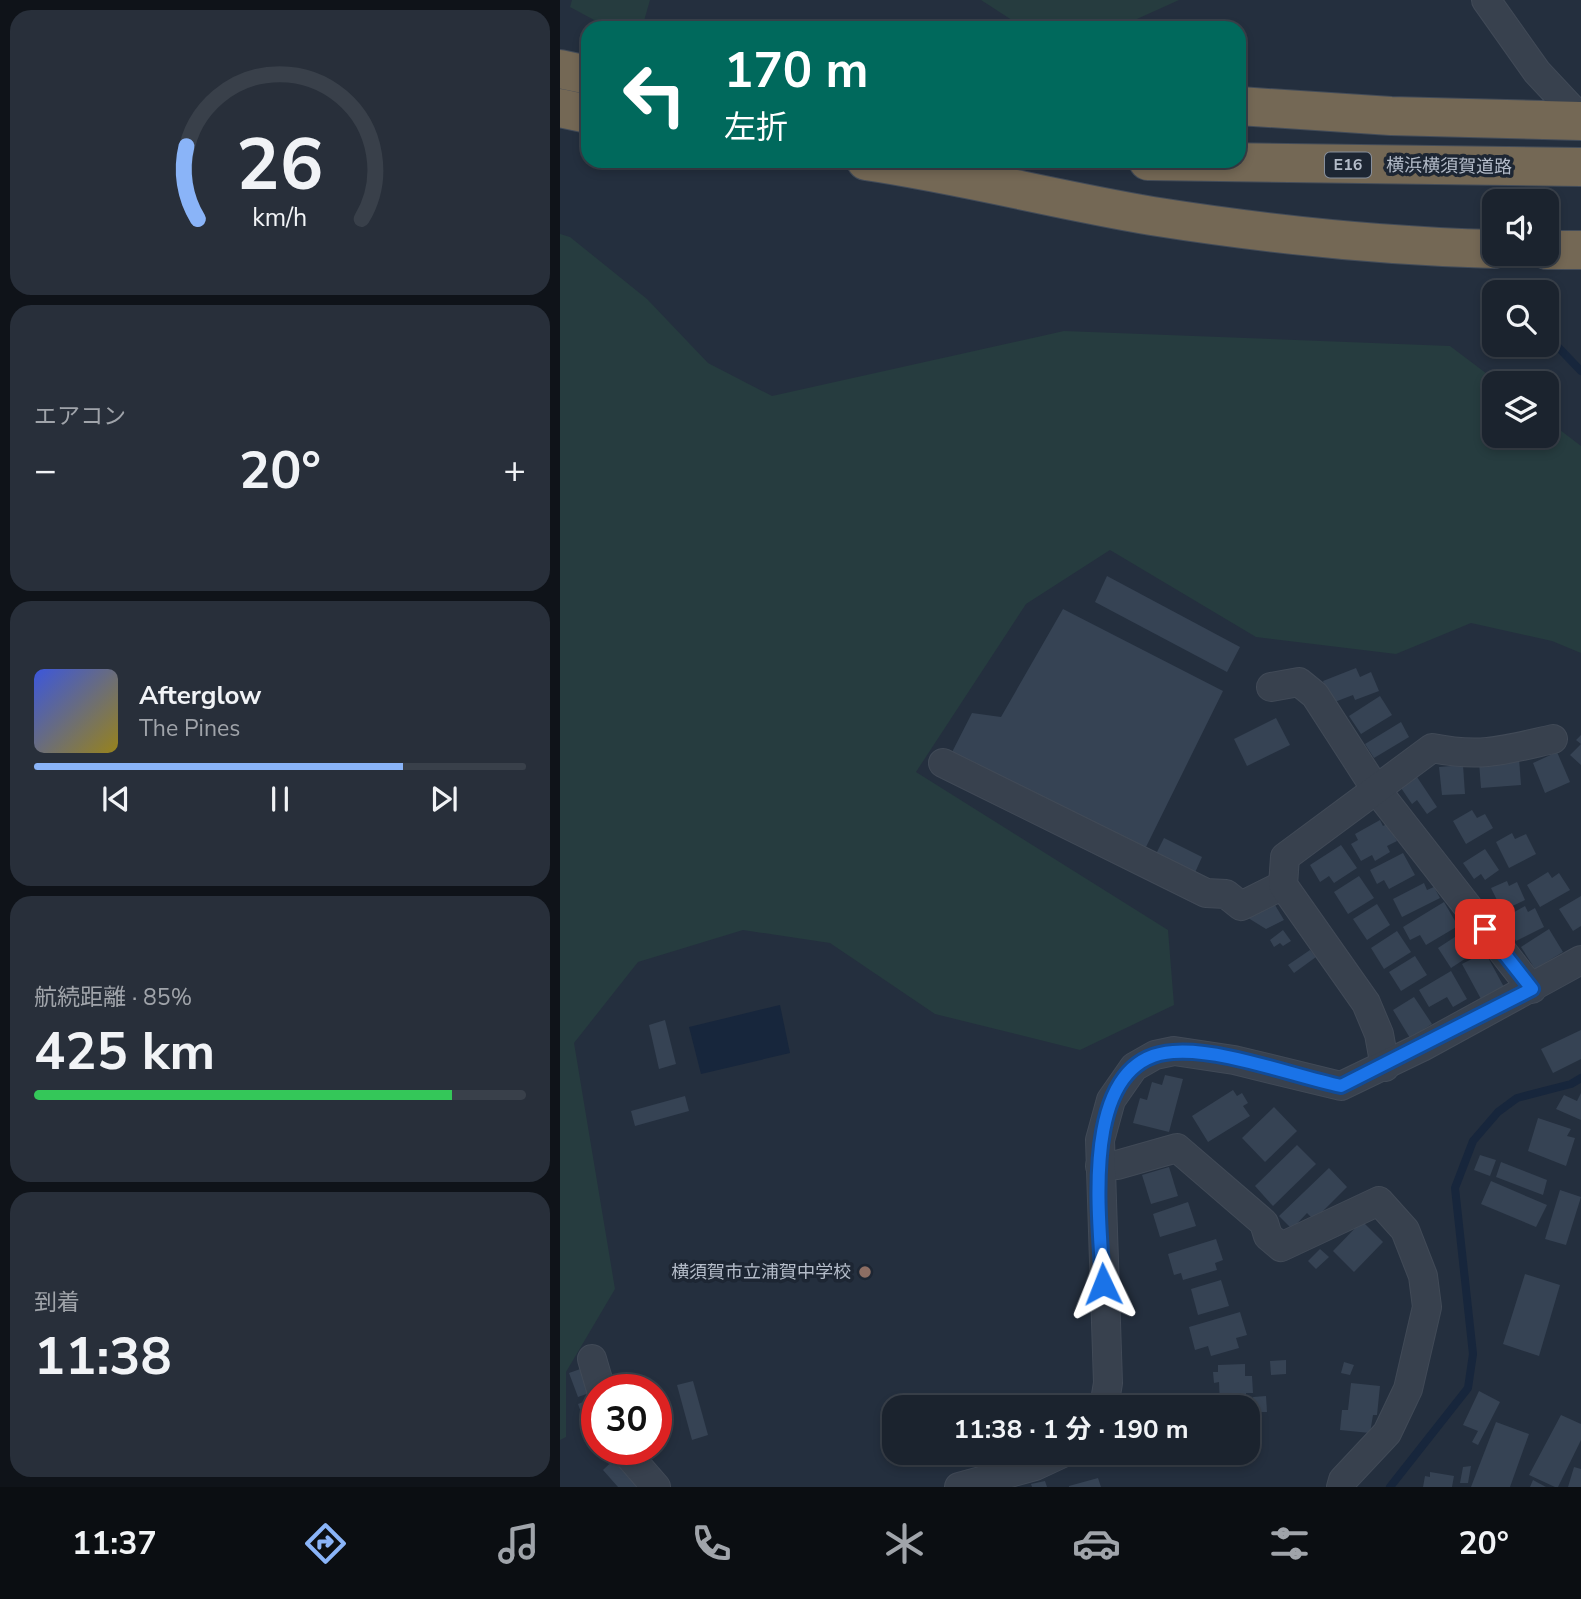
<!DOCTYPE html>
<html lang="ja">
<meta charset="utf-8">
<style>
body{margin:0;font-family:"Nunito Sans","Noto Sans JP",sans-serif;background:#282f3a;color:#f1f3f6;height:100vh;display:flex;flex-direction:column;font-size:26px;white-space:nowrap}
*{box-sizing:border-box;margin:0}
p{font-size:23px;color:#a0a4aa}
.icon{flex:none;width:38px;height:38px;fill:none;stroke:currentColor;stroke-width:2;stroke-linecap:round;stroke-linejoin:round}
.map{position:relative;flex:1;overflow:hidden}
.side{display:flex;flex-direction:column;gap:10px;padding:10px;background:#0f1319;width:560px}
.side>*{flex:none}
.banner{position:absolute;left:21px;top:21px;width:665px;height:147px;border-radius:21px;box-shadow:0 4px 10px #0003,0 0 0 2px #39404a;background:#00695c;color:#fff;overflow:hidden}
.fabs{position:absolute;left:922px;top:189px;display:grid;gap:14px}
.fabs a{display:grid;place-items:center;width:77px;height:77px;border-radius:14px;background:#1b232e;box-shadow:0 4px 10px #0003,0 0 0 2px #39404a;font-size:35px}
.speed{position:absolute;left:21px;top:1374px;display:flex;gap:14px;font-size:35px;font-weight:700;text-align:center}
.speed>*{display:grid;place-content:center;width:91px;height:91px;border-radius:50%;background:#1b232e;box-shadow:0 4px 10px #0003,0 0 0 2px #39404a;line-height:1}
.speed .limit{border:10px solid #d22;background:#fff;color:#111}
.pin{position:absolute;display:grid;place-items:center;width:60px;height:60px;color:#fff;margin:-30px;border-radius:14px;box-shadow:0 4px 10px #0006}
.me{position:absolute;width:77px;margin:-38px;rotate:358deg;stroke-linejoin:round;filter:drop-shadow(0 0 5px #0008)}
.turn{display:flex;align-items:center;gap:24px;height:147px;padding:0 28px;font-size:32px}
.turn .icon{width:91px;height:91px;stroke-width:2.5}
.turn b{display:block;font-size:49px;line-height:60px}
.big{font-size:52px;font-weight:700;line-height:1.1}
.side .widget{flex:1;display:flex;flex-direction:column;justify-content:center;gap:10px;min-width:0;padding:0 24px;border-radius:21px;background:#282f3a}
.side .dial{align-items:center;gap:0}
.dial svg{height:182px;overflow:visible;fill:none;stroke:#39404a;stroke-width:7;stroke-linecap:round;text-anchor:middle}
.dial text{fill:#f1f3f6;stroke:none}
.song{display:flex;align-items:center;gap:21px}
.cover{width:84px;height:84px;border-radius:10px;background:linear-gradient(135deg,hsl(230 70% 55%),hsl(50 70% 35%))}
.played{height:7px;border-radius:4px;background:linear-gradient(90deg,#8ab4f8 75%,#39404a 75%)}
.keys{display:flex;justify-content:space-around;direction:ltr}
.heat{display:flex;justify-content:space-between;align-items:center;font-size:38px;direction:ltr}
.charge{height:10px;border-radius:5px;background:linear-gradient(90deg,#34c759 85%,#39404a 0)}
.trip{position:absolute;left:322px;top:1395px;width:378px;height:70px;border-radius:21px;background:#1b232e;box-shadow:0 4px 10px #0003,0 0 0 2px #39404a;font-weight:700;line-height:70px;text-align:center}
.tab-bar{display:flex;height:112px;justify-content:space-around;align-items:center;background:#0b0e12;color:#a0a4aa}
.tab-bar .icon{width:49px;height:49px}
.tab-bar .selected{color:#8ab4f8}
.tab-bar b{font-size:32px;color:#f1f3f6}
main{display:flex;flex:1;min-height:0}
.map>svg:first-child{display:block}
</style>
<main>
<section class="side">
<div class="widget dial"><svg viewBox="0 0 100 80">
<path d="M14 69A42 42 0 1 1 86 69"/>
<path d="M14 69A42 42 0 0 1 9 37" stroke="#8ab4f8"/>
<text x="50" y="56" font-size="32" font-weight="700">26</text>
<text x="50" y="72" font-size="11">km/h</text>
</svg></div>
<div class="widget"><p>エアコン</p>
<div class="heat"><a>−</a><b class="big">20°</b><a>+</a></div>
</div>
<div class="widget">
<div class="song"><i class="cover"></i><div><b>Afterglow</b><p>The Pines</p></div></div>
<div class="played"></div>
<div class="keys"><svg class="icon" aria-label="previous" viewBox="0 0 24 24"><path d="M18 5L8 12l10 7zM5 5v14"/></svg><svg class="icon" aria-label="pause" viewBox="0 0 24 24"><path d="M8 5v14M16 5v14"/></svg><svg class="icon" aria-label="next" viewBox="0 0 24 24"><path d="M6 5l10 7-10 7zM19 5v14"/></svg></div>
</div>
<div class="widget"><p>航続距離 · 85%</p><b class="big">425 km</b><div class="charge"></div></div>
<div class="widget"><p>到着</p><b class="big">11:38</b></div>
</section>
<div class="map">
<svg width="1021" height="1487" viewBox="0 0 1021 1487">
<rect width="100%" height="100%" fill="#242f3e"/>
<g fill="#263c3f">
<path d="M 12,0 L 90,0 L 82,28 L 49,28 L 10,7 Z"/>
<path d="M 421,0 L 619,0 L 557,28 L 464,28 Z"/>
<path d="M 0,234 L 10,237 L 87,299 L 148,363 L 212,396 L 504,331 L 890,346 L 939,383 L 934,383 L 934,436 L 987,436 L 987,420 L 1021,446 L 1021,653 L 992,641 L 911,623 L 836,654 L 696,637 L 550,550 L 466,604 L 356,772 L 608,930 L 614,1005 L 520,1050 L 375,1014 L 270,943 L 183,930 L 78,962 L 14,1043 L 55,1289 L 6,1372 L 6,1437 L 0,1440 Z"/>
</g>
<path fill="#17263c" d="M 220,1005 L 230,1053 L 141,1074 L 129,1027 Z"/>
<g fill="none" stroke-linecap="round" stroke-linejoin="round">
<g stroke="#17263c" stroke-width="8">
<path d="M 998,347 L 1021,371"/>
<path d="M 830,1487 L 908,1388 L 913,1354 L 895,1188 L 913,1141 L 938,1112 L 957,1098 L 1011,1084 L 1021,1078"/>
</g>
</g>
<g fill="#364354">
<path d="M 547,576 L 680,647 L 667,672 L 535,602 Z"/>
<path d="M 503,609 L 663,691 L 586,847 L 388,760 L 412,713 L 441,717 Z"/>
<path d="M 796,668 L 800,677 L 811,672 L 819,691 L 795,700 L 793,695 L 772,703 L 763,681 Z"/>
<path d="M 820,696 L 832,715 L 801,734 L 789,716 Z"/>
<path d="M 716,718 L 730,745 L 687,766 L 674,739 Z"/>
<path d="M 841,722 L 849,737 L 814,758 L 805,744 Z"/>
<path d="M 1021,735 L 1021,765 L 1010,755 L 1021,744 L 1016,740 Z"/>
<path d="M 997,752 L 1010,782 L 985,793 L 973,763 Z"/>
<path d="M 959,758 L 961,785 L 921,788 L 919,762 Z"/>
<path d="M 903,765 L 905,794 L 882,795 L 879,767 Z"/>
<path d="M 855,774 L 877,807 L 867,814 L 857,800 L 852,804 L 839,785 Z"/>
<path d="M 912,810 L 917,818 L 925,814 L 933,828 L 906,844 L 893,821 Z"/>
<path d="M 820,820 L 823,826 L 827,824 L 837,841 L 827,846 L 830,852 L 815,861 L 812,855 L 801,861 L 791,844 L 798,840 L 795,834 Z"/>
<path d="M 952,833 L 955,839 L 966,834 L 976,854 L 949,868 L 936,842 Z"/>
<path d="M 604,838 L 642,857 L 633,877 L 594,858 Z"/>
<path d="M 781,845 L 797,868 L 774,883 L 769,876 L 760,882 L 750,865 Z"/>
<path d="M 925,849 L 939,870 L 925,880 L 921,874 L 914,879 L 903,863 Z"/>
<path d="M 843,853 L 855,875 L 829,889 L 824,880 L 817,884 L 810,870 Z"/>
<path d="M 988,872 L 992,878 L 999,873 L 1010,890 L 980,907 L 967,885 Z"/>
<path d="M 799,876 L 814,898 L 788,914 L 774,892 Z"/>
<path d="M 947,881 L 949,886 L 957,882 L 965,900 L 938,913 L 934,904 L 938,902 L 931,888 Z"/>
<path d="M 864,883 L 867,890 L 874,887 L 880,898 L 842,917 L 833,899 Z"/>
<path d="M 1021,896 L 1021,926 L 1013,931 L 999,909 Z"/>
<path d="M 712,900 L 724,920 L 706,929 L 685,916 Z"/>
<path d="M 884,902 L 898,926 L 866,945 L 860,935 L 850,940 L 843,927 Z"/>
<path d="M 817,904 L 830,925 L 807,940 L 793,919 Z"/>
<path d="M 965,906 L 968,912 L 975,908 L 984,927 L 956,941 L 946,923 L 951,920 L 949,915 Z"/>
<path d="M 989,929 L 1003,952 L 975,969 L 961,947 Z"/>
<path d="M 723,930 L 731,941 L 723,946 L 720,943 L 714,947 L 710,940 Z"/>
<path d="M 837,931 L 851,952 L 824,969 L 811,948 Z"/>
<path d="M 904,931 L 917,951 L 891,968 L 878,948 Z"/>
<path d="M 750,950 L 756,957 L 734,973 L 728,965 Z"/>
<path d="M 925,952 L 944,987 L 921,999 L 902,964 Z"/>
<path d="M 855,956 L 867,975 L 841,991 L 829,972 Z"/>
<path d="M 891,971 L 907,999 L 893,1007 L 887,997 L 869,1007 L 859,990 Z"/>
<path d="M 854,997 L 872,1024 L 850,1038 L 833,1010 Z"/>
<path d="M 105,1020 L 116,1064 L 99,1069 L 89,1025 Z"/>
<path d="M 1021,1030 L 1021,1059 L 993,1073 L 981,1049 Z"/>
<path d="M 605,1075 L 623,1079 L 609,1132 L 573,1123 L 580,1098 L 587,1100 L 592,1082 L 602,1085 Z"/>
<path d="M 673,1090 L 677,1096 L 682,1093 L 688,1103 L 683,1106 L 690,1116 L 648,1142 L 632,1116 Z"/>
<path d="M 1021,1093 L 1021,1120 L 996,1109 L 1004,1095 L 1017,1101 Z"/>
<path d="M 125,1096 L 129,1111 L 75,1126 L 71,1111 Z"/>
<path d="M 714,1107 L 737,1131 L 705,1162 L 682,1138 Z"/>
<path d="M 978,1118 L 1011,1129 L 1007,1136 L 1015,1138 L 1006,1166 L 968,1151 Z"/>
<path d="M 737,1145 L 756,1164 L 713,1206 L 695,1186 Z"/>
<path d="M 920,1155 L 936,1160 L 930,1176 L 914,1170 Z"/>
<path d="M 941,1162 L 987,1180 L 983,1195 L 936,1177 Z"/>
<path d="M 609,1167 L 618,1196 L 591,1204 L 582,1175 Z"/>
<path d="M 769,1168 L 787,1187 L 754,1220 L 747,1213 L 732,1229 L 719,1216 Z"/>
<path d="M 931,1181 L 987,1205 L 976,1227 L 921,1204 Z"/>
<path d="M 1000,1190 L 1021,1197 L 1006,1245 L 985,1239 Z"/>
<path d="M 628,1202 L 636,1226 L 600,1237 L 593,1214 Z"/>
<path d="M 802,1221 L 823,1242 L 794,1272 L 773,1251 Z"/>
<path d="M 656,1239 L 663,1260 L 655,1263 L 657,1270 L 623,1280 L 621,1273 L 614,1275 L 608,1254 Z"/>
<path d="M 760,1249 L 769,1257 L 756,1269 L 748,1261 Z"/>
<path d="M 965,1274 L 1000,1285 L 979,1356 L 943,1344 Z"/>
<path d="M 661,1280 L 669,1306 L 638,1315 L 631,1289 Z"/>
<path d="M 680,1312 L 687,1335 L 676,1338 L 679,1348 L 651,1356 L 648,1346 L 635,1350 L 629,1327 Z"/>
<path d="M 726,1360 L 726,1374 L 711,1375 L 710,1361 Z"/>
<path d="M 784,1362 L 794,1365 L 790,1375 L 781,1373 Z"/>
<path d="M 685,1364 L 685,1376 L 692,1376 L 693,1393 L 686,1393 L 686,1407 L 660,1407 L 659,1382 L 654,1383 L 653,1372 L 658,1372 L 658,1365 Z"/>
<path d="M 26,1367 L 35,1391 L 18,1397 L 9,1373 Z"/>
<path d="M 133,1381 L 148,1435 L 132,1440 L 117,1385 Z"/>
<path d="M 791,1383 L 820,1386 L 817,1415 L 813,1415 L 810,1433 L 780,1430 L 782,1410 L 788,1410 Z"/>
<path d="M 919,1391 L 940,1402 L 918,1445 L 912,1442 L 918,1431 L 903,1425 Z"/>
<path d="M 706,1396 L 707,1412 L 694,1412 L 693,1397 Z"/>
<path d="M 31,1399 L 37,1413 L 23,1418 L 18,1404 Z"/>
<path d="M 1001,1415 L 1021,1424 L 1021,1440 L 998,1487 L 995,1487 L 969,1475 Z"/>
<path d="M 936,1422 L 969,1434 L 950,1487 L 911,1487 Z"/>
<path d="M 60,1454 L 79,1487 L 58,1487 L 43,1470 Z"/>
<path d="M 911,1466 L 908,1483 L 900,1483 L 903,1467 Z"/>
<path d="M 1014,1467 L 1021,1469 L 1021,1487 L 1008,1487 Z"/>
<path d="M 870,1472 L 894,1476 L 892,1487 L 863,1487 L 865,1476 L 870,1477 Z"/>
<path d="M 538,1478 L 541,1487 L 509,1487 L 509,1486 Z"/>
<path d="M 973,1480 L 986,1487 L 970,1487 Z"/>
<path d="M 485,1481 L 487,1487 L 472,1487 L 471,1484 Z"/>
</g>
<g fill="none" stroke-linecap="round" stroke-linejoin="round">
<g stroke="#414a57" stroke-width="30">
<g id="minor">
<path d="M 926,0 L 977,72 L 1021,119"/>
<path d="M 711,687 L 739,682 L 755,695 L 815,788 L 972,989"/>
<path d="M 383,763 L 646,893 L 666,894 L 681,906 L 723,885"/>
<path d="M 825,1067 L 819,1034 L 806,1003 L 723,885 L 725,857 L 872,748 C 922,758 945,750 993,739"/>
<path d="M 540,1166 L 557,1165 L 617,1148 L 704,1223 L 708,1236 L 721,1247 L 819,1201 L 845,1230 L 863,1276 L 867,1307 L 848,1389 L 827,1433 L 783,1480 L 781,1487"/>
<path d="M 32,1359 L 41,1390"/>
<path d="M 544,1407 L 548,1383 L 540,1140 L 551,1100 L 574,1067 L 595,1055 L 614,1051 L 674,1060 L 781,1086 L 862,1047 L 1021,960"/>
<path d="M 63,1449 L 96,1487"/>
<path d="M 399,1487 L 475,1466 L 505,1452"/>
</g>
</g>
<g stroke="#434c59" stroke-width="40">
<g id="highway">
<path d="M 0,69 L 28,75"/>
<path d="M 679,106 L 831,116 L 1021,121"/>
<path d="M 0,108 L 28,114"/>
<path d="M 306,161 C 402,175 496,200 592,216 C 706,234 820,246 934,249"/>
<path d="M 588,161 L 1021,167"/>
<path d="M 987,250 L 1021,250"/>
</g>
</g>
<use href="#minor" stroke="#38414e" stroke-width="28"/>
<use href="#highway" stroke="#746855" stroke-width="38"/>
</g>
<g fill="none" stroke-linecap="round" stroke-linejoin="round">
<g stroke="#114b97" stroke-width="18">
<path id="route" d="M 543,1284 C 540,1220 517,1058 613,1052 C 661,1048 733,1076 781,1086 L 972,989 L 925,929"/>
</g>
<use href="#route" stroke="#1a73e8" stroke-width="12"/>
</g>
<circle fill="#8d6e63" stroke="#1d2633" stroke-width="2.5" cx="305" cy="1272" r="7"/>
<g text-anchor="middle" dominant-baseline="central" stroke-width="7" stroke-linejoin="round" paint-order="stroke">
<rect fill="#1d2633" stroke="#878f9c" stroke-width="2" x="765" y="152.5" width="46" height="25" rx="5"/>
<g font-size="16" font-weight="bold" fill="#b4bcc9">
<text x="788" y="165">E16</text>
</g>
<g font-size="18" fill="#b4bcc9" stroke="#1d2633">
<text transform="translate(889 166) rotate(1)">横浜横須賀道路</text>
</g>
<g font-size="18" fill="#b4bcc9" stroke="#1d2633" text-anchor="end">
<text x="291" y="1272">横須賀市立浦賀中学校</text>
</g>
</g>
</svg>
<div class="fabs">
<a><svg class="icon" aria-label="sound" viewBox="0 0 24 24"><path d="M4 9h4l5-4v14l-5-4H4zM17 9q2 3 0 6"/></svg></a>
<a><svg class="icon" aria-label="search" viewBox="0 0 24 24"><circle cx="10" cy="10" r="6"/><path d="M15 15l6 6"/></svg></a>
<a><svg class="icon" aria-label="layers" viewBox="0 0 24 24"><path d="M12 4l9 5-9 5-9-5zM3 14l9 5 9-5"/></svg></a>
</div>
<div class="speed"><div class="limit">30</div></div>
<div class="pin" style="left:925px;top:929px;background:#d93025"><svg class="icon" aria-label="arrive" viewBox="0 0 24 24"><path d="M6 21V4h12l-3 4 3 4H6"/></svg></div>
<svg class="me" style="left:543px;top:1284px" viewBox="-20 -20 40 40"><path d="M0-17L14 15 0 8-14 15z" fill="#1a73e8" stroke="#fff" stroke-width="4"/></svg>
<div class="trip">11:38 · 1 分 · 190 m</div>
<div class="banner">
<div class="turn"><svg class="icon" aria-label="left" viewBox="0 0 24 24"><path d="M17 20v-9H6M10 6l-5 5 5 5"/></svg><div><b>170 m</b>左折</div></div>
</div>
</div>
</main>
<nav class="tab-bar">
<b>11:37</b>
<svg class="icon selected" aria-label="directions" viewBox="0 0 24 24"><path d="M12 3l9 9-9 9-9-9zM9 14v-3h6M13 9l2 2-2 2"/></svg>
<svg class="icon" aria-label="music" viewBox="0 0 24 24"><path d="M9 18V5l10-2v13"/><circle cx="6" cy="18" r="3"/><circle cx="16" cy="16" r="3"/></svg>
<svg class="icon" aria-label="phone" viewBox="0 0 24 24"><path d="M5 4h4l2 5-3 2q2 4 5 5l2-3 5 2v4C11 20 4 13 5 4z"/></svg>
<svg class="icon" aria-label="climate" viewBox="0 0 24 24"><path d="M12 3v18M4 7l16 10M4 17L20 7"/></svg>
<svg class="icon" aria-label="car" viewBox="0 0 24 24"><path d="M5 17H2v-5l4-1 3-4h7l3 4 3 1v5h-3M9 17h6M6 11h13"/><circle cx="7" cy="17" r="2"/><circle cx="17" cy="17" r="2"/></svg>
<svg class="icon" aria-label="filters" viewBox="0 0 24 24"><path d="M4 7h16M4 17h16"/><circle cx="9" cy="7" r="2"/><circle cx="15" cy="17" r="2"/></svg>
<b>20°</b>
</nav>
